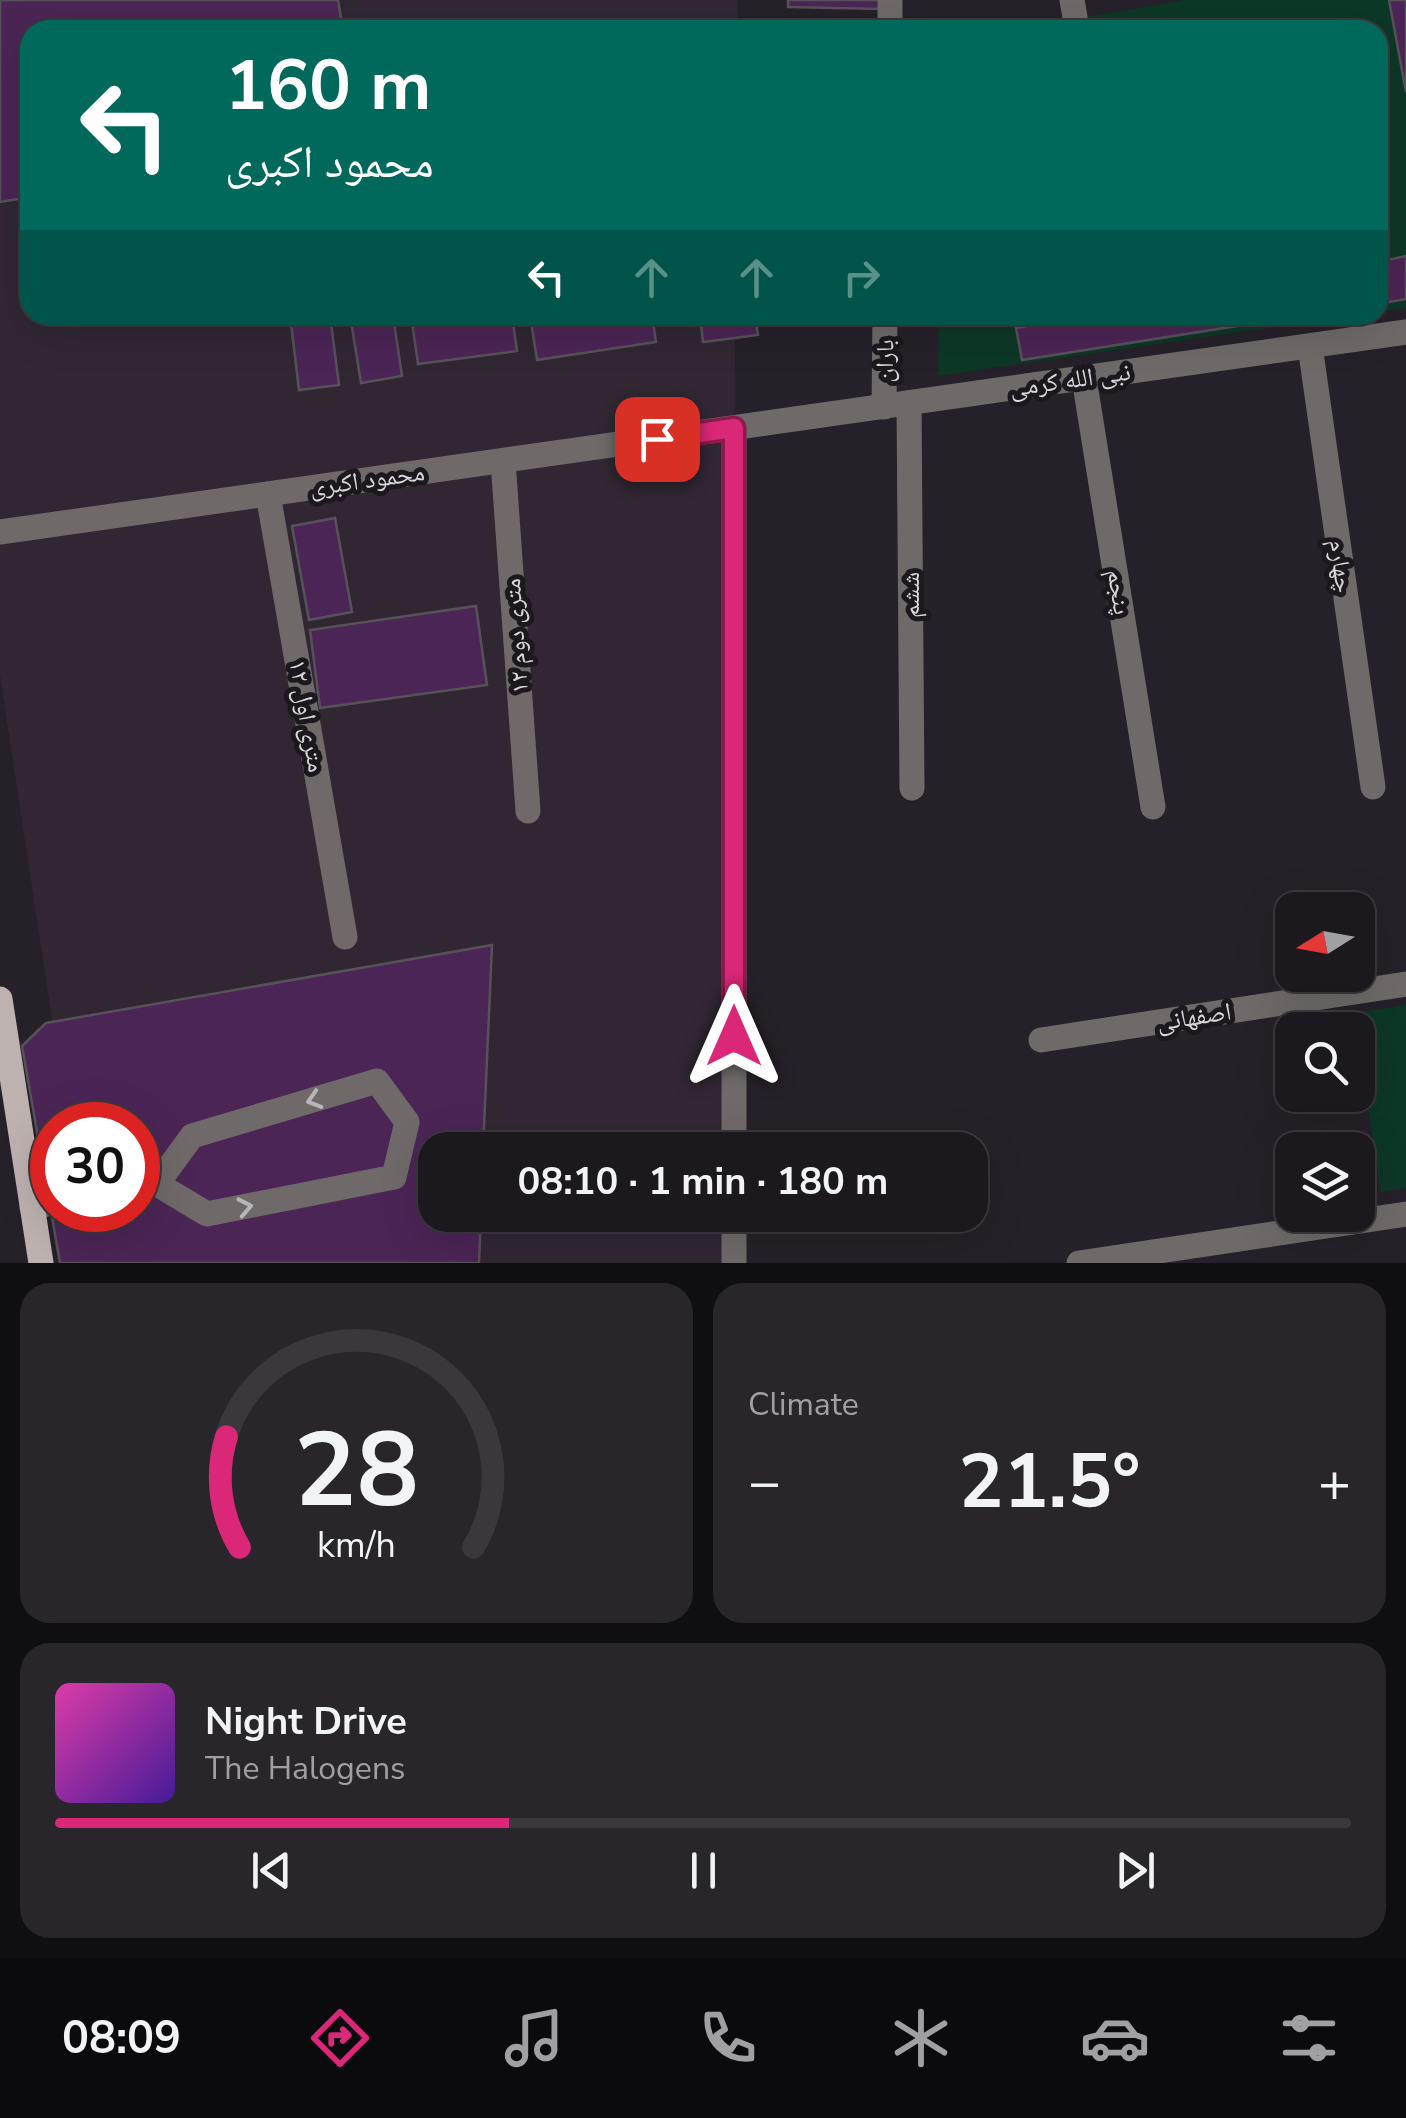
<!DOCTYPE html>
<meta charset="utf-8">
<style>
body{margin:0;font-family:"Nunito Sans","Noto Naskh Arabic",sans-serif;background:#29262b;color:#f1f3f6;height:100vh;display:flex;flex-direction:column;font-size:38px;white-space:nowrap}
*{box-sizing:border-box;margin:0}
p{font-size:32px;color:#a0a0a4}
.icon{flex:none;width:55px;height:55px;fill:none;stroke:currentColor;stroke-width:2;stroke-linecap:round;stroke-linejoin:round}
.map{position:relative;height:1263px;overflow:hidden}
.panel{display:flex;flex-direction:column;gap:20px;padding:20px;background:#0f0e10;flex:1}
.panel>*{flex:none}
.hud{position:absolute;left:20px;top:20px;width:1368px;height:305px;border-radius:30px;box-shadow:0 10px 40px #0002,0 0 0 2px #3a383c;background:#00695c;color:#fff;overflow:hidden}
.needle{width:65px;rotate:259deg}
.fabs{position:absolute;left:1275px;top:892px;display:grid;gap:20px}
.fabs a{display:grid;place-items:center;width:100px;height:100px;border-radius:20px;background:#1c191e;box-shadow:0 10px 40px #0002,0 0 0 2px #3a383c;font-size:50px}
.speed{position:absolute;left:30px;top:1102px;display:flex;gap:20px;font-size:50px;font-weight:700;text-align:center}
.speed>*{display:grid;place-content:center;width:130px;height:130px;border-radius:50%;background:#1c191e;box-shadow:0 10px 40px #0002,0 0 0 2px #3a383c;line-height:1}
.speed .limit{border:15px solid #d22;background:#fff;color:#111}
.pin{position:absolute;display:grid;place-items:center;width:85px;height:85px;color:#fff;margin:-42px;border-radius:20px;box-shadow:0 5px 15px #0006}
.me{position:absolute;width:110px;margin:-55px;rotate:0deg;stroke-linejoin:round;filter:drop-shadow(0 0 8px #0008)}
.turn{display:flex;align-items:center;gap:35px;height:210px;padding:0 40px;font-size:45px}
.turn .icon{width:130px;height:130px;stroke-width:2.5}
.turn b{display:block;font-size:70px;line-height:85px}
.lanes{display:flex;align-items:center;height:95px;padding:0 40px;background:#0003;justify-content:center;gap:50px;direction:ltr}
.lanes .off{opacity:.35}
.big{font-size:75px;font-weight:700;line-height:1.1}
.panel .tile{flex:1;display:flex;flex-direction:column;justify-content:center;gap:15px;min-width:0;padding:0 35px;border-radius:30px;background:#29262b}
.panel .dial{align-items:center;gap:0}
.dial svg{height:260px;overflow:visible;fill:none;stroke:#3a383c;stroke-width:7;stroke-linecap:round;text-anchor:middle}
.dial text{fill:#f1f3f6;stroke:none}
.song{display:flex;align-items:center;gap:30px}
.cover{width:120px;height:120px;border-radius:15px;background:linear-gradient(135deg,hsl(320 70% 55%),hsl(260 70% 35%))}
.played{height:10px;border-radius:5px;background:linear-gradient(90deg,#db2777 35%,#3a383c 35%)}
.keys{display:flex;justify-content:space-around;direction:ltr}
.heat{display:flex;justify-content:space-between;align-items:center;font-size:55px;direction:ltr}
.panel .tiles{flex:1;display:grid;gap:20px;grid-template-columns:1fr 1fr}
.tile:last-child{grid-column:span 2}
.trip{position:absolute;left:418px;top:1132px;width:570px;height:100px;border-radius:30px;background:#1c191e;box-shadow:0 10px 40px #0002,0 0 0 2px #3a383c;font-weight:700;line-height:100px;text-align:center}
.dock{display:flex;height:160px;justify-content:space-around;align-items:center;background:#0b0a0c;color:#a0a0a4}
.dock .icon{width:70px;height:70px}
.dock .current{color:#db2777}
.dock b{font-size:45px;color:#f1f3f6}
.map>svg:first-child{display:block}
</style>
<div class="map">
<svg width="1406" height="1263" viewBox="0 0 1406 1263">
<rect width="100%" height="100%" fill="#262128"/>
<path fill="#302733" d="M 0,0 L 738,0 L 738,30 L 30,30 L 30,315 L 735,315 L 732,1150 L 435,1150 L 435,1215 L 730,1215 L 729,1263 L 89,1263 L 138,1210 L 138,1125 L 68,1125 L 0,675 Z"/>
<g fill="#0d3727">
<path d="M 1184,0 L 1406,0 L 1406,308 L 1378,312 L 1378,30 L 1011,30 Z"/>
<path d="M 939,315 L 1355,315 L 938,376 Z"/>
<path d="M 1406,1005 L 1406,1188 L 1381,1192 L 1353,1013 Z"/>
</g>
<g fill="#4b2556" stroke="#575159" stroke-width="2.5" fill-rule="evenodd">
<path d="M 0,0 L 338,0 L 343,30 L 30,30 L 30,197 L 0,202 Z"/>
<path d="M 788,0 L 881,0 L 881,9 L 788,7 Z"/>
<path d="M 1389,0 L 1406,0 L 1406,92 Z"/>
<path d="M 1406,256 L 1406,299 L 1378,304 L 1378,262 Z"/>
<path d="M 290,315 L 330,315 L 339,385 L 299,390 Z"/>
<path d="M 350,315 L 393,315 L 402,376 L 361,383 Z"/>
<path d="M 411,315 L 512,315 L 517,351 L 418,364 Z"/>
<path d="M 530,315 L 652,315 L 656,342 L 537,360 Z"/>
<path d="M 700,315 L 755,315 L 758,335 L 703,342 Z"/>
<path d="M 1088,315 L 1306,315 L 1022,360 L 1016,328 Z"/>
<path d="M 335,518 L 352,612 L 309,620 L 292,526 Z"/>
<path d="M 476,606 L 487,685 L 320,708 L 310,630 Z"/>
<path d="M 492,945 L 483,1150 L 435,1150 L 435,1215 L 481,1215 L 479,1263 L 60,1263 L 22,1046 L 46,1023 ZM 52,1125 L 138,1125 L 138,1210 L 52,1210 Z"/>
</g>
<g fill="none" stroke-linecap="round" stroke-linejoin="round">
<g stroke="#6f6a69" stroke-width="25">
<path d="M 1072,0 L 1076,23"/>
<path d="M 890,30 L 890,0"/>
<path d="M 1310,346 L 1373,787"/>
<path d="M 1084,378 L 1153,807"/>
<path d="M 909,403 L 912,788"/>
<path d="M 884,407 L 885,315"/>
<path d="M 503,461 L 528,811"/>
<path d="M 268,494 L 345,937"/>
<path d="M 0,532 L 1406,332"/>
<path d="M 1041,1040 L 1406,984"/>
<path d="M 734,1150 L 734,428"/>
<path d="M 138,1187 L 157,1184 L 207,1214 L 394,1177 L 407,1122 L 377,1081 L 192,1136 L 157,1184"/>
<path d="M 32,1207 L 52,1203"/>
<path d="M 734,1263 L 734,1215"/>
<path d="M 1079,1263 L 1406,1214"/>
</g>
<path stroke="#bdb2af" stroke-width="25" d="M 0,999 L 41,1263"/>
</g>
<defs><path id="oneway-chevron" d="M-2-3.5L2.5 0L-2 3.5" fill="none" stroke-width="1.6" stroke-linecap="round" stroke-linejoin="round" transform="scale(2.5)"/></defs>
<g stroke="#b9b6b9">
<use href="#oneway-chevron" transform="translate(314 1100) rotate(163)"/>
<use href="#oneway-chevron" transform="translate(245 1207) rotate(-11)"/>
</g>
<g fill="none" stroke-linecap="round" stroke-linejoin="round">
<g stroke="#8e194d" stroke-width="25">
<path id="route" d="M 657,439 L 734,428 L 734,1036"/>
</g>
<use href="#route" stroke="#db2777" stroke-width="18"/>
</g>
<g text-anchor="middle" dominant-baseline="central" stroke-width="10" stroke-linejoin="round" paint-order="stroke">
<g font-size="25" fill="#d9d6db" stroke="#1d181e">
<text transform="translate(885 361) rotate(-89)">باران</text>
<text transform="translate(1070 380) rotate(-8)">نبی الله کرمی</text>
<text transform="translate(367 480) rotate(-8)">محمود اکبری</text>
<text transform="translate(1341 566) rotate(82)">چهارم</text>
<text transform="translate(1119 592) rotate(81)">پنجم</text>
<text transform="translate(911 595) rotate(-90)">ششم</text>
<text transform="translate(516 636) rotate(-94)">۱۲ متری دوم</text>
<text transform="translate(307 716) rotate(80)">۱۲ متری اول</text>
<text transform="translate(1194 1017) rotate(-9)">اصفهانی</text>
</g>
</g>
</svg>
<div class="fabs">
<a><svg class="needle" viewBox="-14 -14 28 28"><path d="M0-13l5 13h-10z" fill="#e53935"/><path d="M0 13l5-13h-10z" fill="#a0a0a4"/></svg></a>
<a><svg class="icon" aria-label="search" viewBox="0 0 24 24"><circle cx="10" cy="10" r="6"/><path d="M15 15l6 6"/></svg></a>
<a><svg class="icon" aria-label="layers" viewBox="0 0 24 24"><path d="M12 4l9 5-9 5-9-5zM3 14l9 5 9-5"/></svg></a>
</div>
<div class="speed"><div class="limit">30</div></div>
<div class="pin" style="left:657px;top:439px;background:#d93025"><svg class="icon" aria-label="arrive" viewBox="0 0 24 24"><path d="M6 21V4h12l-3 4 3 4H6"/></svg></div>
<svg class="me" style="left:734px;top:1036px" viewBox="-20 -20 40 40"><path d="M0-17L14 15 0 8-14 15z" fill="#db2777" stroke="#fff" stroke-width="4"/></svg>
<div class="trip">08:10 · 1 min · 180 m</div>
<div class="hud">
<div class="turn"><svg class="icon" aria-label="left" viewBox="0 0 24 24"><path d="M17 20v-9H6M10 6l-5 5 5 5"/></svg><div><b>160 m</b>محمود اکبری</div></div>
<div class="lanes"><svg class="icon" aria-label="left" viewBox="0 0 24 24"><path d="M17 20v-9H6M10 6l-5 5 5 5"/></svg><svg class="icon off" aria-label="ahead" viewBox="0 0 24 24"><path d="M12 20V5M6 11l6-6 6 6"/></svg><svg class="icon off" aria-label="ahead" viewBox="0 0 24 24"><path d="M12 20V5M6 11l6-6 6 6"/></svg><svg class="icon off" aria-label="right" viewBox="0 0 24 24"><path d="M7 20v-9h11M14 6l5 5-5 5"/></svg></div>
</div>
</div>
<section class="panel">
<div class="tiles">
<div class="tile dial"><svg viewBox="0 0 100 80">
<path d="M14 69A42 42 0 1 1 86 69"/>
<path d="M14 69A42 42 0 0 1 10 35" stroke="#db2777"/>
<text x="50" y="56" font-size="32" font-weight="700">28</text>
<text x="50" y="72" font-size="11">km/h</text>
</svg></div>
<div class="tile"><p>Climate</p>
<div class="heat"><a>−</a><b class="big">21.5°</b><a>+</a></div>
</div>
<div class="tile">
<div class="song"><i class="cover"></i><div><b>Night Drive</b><p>The Halogens</p></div></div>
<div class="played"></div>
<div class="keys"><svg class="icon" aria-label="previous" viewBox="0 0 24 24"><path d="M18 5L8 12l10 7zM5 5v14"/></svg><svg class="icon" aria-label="pause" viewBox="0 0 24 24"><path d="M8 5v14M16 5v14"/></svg><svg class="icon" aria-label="next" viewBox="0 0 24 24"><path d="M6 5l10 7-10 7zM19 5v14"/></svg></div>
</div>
</div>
</section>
<nav class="dock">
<b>08:09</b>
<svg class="icon current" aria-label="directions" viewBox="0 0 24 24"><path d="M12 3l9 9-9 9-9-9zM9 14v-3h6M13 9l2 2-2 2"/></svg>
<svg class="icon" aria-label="music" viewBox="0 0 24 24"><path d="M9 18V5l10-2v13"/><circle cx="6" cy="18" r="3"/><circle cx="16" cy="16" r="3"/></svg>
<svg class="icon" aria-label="phone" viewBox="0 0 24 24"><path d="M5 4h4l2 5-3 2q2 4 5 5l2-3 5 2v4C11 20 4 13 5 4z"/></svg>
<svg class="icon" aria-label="climate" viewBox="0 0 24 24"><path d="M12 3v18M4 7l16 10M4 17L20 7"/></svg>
<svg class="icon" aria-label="car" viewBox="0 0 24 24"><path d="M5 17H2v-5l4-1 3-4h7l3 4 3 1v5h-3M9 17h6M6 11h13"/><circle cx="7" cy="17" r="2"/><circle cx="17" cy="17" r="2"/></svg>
<svg class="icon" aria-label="filters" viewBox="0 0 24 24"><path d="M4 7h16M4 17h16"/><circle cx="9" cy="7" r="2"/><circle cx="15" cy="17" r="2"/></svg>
</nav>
